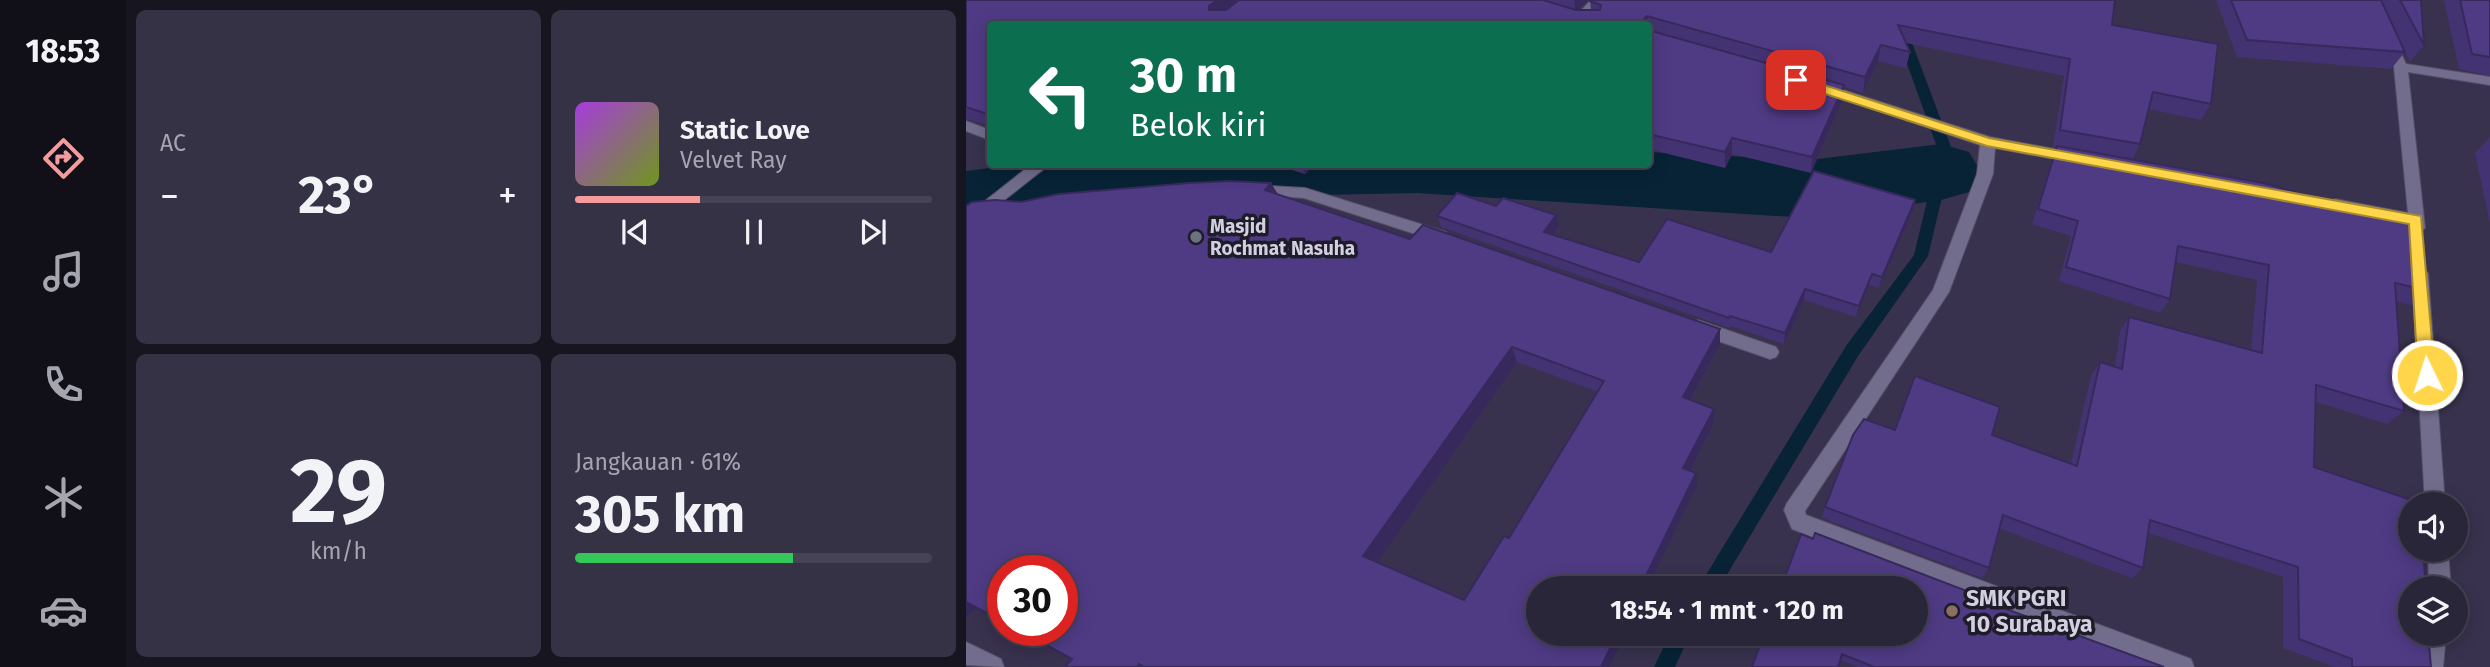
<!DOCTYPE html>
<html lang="id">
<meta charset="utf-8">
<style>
body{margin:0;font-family:"Fira Sans",sans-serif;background:#363245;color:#f1f3f6;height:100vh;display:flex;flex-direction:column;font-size:26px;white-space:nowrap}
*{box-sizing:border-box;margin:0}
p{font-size:23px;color:#a5a5af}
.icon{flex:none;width:38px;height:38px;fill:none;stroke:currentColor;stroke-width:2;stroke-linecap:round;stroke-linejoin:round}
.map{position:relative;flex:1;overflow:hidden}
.side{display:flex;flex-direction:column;gap:10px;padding:10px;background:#171520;width:840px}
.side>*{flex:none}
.banner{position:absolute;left:21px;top:21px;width:665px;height:147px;border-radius:7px;box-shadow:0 4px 18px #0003,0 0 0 2px #464354;background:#0b6e4f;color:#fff;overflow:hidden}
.controls{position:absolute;left:1432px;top:492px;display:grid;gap:14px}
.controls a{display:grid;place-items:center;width:70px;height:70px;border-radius:50%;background:#2a263a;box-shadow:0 4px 18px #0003,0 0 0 2px #464354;font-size:35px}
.speed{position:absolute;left:21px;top:555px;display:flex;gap:14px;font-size:35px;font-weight:700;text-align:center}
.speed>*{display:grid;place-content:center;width:91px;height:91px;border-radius:50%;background:#2a263a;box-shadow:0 4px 18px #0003,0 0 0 2px #464354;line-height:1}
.speed .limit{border:10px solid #d22;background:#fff;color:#111}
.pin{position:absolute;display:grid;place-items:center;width:60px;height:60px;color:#fff;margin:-30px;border-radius:14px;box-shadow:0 4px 10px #0006}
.me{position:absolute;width:77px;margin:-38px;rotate:356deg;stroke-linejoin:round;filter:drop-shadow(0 0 5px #0008)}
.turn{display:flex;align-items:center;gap:24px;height:147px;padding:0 28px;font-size:32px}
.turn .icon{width:91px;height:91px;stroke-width:2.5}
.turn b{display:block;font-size:49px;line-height:60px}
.big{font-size:52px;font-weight:700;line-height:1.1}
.side .tile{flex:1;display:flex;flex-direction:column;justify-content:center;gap:10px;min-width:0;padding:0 24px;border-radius:10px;background:#363245}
.side .dial{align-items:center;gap:0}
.dial b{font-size:91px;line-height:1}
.song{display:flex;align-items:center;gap:21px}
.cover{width:84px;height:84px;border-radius:10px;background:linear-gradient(135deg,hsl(280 70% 55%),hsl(80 70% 35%))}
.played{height:7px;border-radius:4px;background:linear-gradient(90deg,#f59b9e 35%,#464354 35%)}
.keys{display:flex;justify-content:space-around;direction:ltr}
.heat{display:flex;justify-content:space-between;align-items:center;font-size:38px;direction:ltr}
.charge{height:10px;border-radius:5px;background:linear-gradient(90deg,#34c759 61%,#464354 0)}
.side .tiles{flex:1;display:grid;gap:10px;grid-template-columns:repeat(2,1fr)}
.trip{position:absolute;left:560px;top:576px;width:402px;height:70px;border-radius:35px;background:#2a263a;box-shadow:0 4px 18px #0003,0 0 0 2px #464354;font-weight:700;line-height:70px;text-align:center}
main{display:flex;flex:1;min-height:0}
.tabs{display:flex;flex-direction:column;width:126px;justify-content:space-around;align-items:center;background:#110f17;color:#a5a5af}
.tabs .icon{width:49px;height:49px}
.tabs .selected{color:#f59b9e}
.tabs b{font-size:32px;color:#f1f3f6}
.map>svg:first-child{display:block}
</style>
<main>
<nav class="tabs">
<b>18:53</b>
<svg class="icon selected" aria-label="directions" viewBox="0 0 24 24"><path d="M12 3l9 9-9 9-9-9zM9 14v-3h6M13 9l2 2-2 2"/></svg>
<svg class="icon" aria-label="music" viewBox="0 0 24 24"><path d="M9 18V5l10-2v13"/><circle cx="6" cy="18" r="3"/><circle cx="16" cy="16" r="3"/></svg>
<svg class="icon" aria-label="phone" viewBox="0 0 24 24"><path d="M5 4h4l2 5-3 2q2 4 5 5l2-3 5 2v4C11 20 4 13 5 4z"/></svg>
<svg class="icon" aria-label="climate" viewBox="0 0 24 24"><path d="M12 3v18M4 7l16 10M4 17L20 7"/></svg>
<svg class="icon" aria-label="car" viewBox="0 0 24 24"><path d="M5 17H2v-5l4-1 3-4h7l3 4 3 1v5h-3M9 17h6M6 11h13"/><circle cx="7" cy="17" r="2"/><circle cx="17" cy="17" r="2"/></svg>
</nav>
<section class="side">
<div class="tiles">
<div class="tile"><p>AC</p>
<div class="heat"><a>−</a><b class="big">23°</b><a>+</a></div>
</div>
<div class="tile">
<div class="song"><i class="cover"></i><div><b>Static Love</b><p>Velvet Ray</p></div></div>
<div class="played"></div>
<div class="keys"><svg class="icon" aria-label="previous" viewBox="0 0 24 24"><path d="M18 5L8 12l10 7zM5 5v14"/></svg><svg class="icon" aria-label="pause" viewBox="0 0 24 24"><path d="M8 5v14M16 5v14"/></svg><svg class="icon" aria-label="next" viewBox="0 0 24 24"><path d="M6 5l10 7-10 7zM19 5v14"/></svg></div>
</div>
<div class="tile dial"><b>29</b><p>km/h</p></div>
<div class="tile"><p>Jangkauan · 61%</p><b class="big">305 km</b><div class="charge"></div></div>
</div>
</section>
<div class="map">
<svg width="1524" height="667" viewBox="0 0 1524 667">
<rect width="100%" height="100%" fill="#38324e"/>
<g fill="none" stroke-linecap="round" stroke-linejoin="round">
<g fill="#072335" fill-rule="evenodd">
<path d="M 918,0 L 930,0 L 985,147 L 982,172 L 962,256 L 892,356 L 753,588 L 732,588 L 880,346 L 948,255 L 968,172 L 971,147 Z"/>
<path d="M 704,634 L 724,634 L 709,667 L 688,667 Z"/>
</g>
<path fill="#072335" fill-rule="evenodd" d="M 975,144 L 1003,152 L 1015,172 L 1003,192 L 975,200 L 843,218 L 451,193 L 247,197 L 0,229 L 0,171 L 55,164 L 682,164 L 682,152 L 843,160 Z"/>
<g stroke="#555067" stroke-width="2">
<g id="minor">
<path d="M 625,0 L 638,0 L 617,23 L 609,23 L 609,17 Z"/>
<path d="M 1398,0 L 1410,0 L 1440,64 L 1524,77 L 1524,85 L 1442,72 L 1459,228 L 1451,234 L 1445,232 L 1443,224 L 1369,211 L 1361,205 L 1369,199 L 1442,213 L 1428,67 Z"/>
<path d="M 855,83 L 1024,137 L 1110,153 L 1117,158 L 1110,163 L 1029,148 L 1027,174 L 983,292 L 839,511 L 840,515 L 1217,656 L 1225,659 L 1228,667 L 1187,667 L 826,529 L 818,510 L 821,503 L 967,290 L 1011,174 L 1014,145 L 850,90 L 850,84 Z"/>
<path d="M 0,121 L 24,130 L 24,140 L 0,131 Z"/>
<path d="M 66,164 L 84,164 L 0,230 L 0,216 Z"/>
<path d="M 288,185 L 339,188 L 480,232 L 482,236 L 474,242 L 338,198 L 283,194 L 280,190 Z"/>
<path d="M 1454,267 L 1462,273 L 1479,504 L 1459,504 L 1446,273 Z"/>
<path d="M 732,320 L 810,347 L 813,352 L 810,357 L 804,359 L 726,332 L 723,327 L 726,322 Z"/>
<path d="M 1462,550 L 1482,550 L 1485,588 L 1463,588 Z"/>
<path d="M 1458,634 L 1480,634 L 1477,667 L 1455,667 Z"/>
<path d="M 0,642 L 35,659 L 38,667 L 0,665 Z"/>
</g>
</g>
<use href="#minor" fill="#726d8c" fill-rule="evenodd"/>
</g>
<g fill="#443372" fill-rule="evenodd">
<path d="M 0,0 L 622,0 L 612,10 L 625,10 L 624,1 L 1146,25 L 1245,104 L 1235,120 L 1183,109 L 1174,144 L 1166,160 L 1460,290 L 1444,305 L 1430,301 L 1438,411 L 1421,424 L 1350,402 L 1348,467 L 1465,667 L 1368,667 L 1317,648 L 1317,577 L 1182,533 L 1177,568 L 1166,578 L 1033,528 L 1023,568 L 1016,578 L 856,518 L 859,507 L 929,430 L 1026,435 L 1105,464 L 1125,376 L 1134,362 L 1149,367 L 1154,331 L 1163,317 L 1285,350 L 1291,280 L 1210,262 L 1204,299 L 1194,313 L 1093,281 L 1105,236 L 1066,224 L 1085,162 L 1091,147 L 1087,146 L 1098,76 L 940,43 L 944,52 L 940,68 L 912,61 L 897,93 L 878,87 L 876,101 L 845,173 L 766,154 L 759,168 L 682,149 L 682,24 L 24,24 L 24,126 L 0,119 Z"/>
<path d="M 1250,0 L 1455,0 L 1458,45 L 1444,62 L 1435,43 L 1439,52 L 1425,69 L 1271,57 Z"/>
<path d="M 1478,0 L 1524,0 L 1524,76 L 1493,69 Z"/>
<path d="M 1524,137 L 1524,224 L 1509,153 Z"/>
<path d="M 306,164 L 348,164 L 339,174 Z"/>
<path d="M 312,194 L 444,239 L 754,329 L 754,344 L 724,400 L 748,409 L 748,422 L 724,471 L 731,486 L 572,634 L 106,659 L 10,607 L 0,618 L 0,206 L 55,202 ZM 551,362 L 632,392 L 543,538 L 498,600 L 411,562 Z"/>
<path d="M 947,211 L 913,288 L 903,285 L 890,317 L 838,300 L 818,344 L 764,326 L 763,328 L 475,227 L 471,216 L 593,226 L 587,234 L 673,262 L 805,252 Z"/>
<path d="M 1013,599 L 1198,667 L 892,667 L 874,660 L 786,667 Z"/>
</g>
<g fill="#37295c">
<path d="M 251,0 L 280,0 L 252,22 L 243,10 L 243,6 Z"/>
<path d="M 608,0 L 622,0 L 610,12 Z"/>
<path d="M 681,16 L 682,24 L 678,24 L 678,19 Z"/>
<path d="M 915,45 L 912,61 L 897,93 L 899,77 Z"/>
<path d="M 878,85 L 876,101 L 845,173 L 846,157 Z"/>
<path d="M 766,138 L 766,154 L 759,168 L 759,152 Z"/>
<path d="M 334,164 L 348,164 L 339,174 Z"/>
<path d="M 305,183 L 315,199 L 299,190 Z"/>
<path d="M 949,200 L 947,211 L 913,288 L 916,277 Z"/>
<path d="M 590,215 L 593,226 L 581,242 L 578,232 Z"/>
<path d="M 906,274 L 903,285 L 890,317 L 893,306 Z"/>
<path d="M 839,289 L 838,300 L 818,344 L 819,333 Z"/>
<path d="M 754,329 L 754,344 L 718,411 L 717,397 Z"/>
<path d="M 546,347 L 551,362 L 408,567 L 397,556 Z"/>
<path d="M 748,409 L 748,422 L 719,481 L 717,468 Z"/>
<path d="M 730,473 L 731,486 L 681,588 L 674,588 Z"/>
<path d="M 0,601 L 12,606 L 0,618 Z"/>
<path d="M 651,634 L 659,634 L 643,667 L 635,667 Z"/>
</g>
<g fill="#4f3b84" stroke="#37295c" stroke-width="2" fill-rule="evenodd">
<path d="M 0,0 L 251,0 L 243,6 L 243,10 L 260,10 L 273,0 L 577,0 L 610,10 L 634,10 L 635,5 L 624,1 L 625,0 L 1149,0 L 1146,25 L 1252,44 L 1245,104 L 1187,92 L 1174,144 L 1094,130 L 1104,59 L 932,25 L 944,52 L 915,45 L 899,77 L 681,16 L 678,19 L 679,24 L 24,24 L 24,115 L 0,107 Z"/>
<path d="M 1265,0 L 1415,0 L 1439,52 L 1281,40 Z"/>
<path d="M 1434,0 L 1455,0 L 1458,45 Z"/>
<path d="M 1494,0 L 1524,0 L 1524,57 L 1506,54 Z"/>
<path d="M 682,30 L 878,85 L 846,157 L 766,138 L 759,152 L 682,134 Z"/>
<path d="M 1091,146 L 1297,183 L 1455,227 L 1460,290 L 1429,283 L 1438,411 L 1350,385 L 1348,467 L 1454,503 L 1444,504 L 1444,550 L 1457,550 L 1460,588 L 1444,588 L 1444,634 L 1462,634 L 1465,667 L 1386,667 L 1386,659 L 1333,639 L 1332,567 L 1184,520 L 1177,568 L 1037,515 L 1023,568 L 859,507 L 887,435 L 898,419 L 929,430 L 949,376 L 1034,407 L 1026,435 L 1111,466 L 1134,362 L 1156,369 L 1163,317 L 1296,353 L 1303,265 L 1212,246 L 1204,299 L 1100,267 L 1112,221 L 1072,209 Z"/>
<path d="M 848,171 L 949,200 L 916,277 L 906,274 L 893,306 L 839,289 L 819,333 L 764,316 L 763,318 L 471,216 L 491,193 L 530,206 L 537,198 L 590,215 L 578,232 L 673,262 L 701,219 L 805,252 Z"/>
<path d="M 264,181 L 305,183 L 299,190 L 444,239 L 457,225 L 754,329 L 717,397 L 748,409 L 717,468 L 730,473 L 674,588 L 572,588 L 572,634 L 651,634 L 635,667 L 178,667 L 173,664 L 171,667 L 99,667 L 106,659 L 53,630 L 96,630 L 96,570 L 37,570 L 37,622 L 0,602 L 0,206 L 6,202 L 29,200 L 55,202 L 93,194 L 223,183 ZM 546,347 L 638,381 L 543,538 L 538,536 L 498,600 L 397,556 Z"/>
<path d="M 849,533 L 1014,596 L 1013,599 L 1198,667 L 908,667 L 876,654 L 872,667 L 786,667 L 798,634 L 950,634 L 950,588 L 815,588 L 835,534 L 847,539 Z"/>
</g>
<path fill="#ffd54a" stroke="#a68a30" stroke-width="2" d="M 830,76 L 1023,138 L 1455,216 L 1469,375 L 1466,380 L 1455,380 L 1452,375 L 1443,224 L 1021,146 L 825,83 L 823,80 Z"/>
<circle fill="#6b7280" stroke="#1f1c29" stroke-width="2.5" cx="230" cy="237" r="7"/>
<circle fill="#8d6e63" stroke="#1f1c29" stroke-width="2.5" cx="986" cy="611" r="7"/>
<g text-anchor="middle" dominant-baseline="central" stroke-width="7" stroke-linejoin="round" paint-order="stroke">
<g font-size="19" font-weight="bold" fill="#d2cfe1" stroke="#1f1c29" text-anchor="start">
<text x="244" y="226">Masjid<tspan x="244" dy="22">Rochmat Nasuha</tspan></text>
</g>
<g font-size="23" font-weight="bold" fill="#d2cfe1" stroke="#1f1c29" text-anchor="start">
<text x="1000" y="598">SMK PGRI<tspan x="1000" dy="26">10 Surabaya</tspan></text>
</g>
</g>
</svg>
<div class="controls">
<a><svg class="icon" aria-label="sound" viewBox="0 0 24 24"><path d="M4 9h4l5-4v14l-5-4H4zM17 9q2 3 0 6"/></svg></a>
<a><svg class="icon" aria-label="layers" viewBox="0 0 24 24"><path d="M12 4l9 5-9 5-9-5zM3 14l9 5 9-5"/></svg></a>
</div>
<div class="speed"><div class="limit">30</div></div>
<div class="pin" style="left:830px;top:80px;background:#d93025"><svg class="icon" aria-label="arrive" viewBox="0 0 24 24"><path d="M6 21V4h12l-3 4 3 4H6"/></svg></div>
<svg class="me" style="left:1461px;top:375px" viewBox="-20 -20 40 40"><circle r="17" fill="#ffd54a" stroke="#fff" stroke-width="3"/><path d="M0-11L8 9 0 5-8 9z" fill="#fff"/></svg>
<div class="trip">18:54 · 1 mnt · 120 m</div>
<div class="banner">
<div class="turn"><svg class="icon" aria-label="left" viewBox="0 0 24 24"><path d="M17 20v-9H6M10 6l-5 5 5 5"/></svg><div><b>30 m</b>Belok kiri</div></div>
</div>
</div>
</main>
